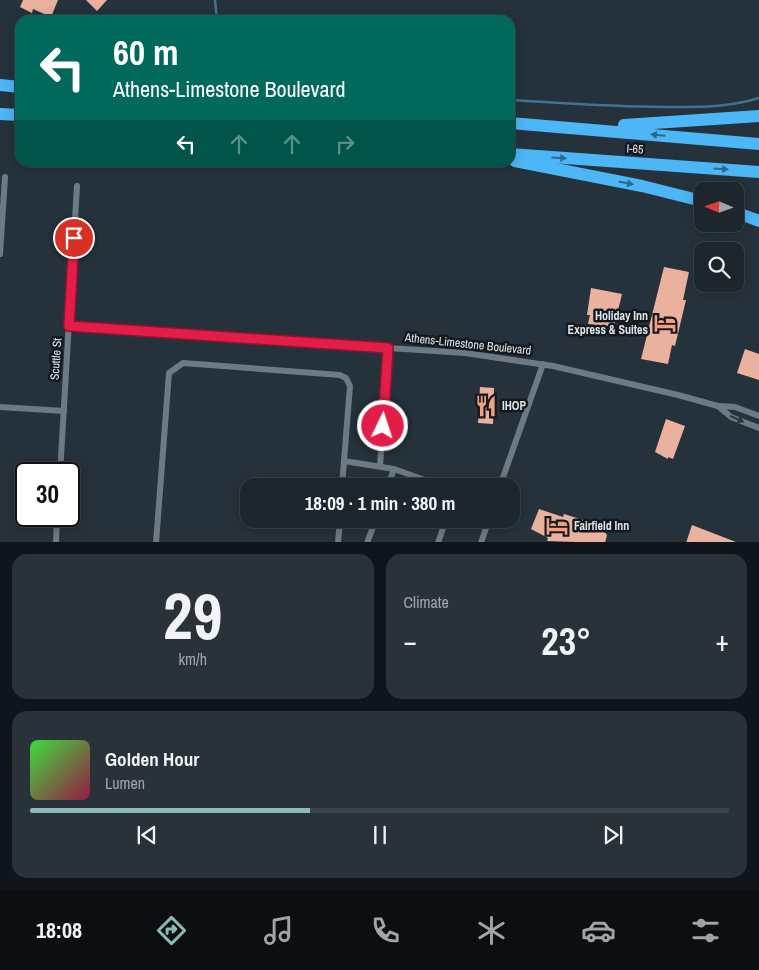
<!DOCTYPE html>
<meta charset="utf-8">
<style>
body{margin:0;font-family:"Archivo Narrow",sans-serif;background:#293238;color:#f1f3f6;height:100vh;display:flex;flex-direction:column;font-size:19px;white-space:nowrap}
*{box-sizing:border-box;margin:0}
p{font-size:16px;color:#a0a5a9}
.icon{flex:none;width:28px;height:28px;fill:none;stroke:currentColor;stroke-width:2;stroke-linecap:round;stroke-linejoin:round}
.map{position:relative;height:542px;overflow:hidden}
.side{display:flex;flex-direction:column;gap:12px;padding:12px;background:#0f1518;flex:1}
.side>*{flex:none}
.banner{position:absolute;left:15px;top:15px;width:500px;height:152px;border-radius:15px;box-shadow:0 2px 12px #0003,0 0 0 1px #3a4348;background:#00695c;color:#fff;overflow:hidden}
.needle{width:32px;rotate:272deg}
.controls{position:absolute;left:694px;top:182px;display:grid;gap:10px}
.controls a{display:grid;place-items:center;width:50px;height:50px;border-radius:10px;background:#1c262c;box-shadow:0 2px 12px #0003,0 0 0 1px #3a4348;font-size:25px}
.speed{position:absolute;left:15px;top:462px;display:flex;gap:10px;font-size:25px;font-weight:700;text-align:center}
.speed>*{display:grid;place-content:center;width:65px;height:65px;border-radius:50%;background:#1c262c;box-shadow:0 2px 12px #0003,0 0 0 1px #3a4348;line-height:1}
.speed .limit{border:2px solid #111;border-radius:8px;background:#fff;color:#111}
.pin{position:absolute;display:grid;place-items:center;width:42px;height:42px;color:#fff;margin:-21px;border:2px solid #fff;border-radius:50%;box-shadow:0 1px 5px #0007}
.me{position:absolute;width:55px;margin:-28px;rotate:4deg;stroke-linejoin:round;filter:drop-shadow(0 0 4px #0008)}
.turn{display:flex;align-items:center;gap:18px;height:105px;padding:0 15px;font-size:22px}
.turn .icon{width:65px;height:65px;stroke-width:2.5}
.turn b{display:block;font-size:35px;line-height:42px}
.lanes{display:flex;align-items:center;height:48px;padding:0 15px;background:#0003;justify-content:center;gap:25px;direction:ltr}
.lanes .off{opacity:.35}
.big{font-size:38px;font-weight:700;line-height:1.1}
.side .widget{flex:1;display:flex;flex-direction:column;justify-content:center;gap:8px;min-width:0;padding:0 18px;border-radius:15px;background:#293238}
.side .dial{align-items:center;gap:0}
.dial b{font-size:65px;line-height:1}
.song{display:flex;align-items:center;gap:15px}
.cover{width:60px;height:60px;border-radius:8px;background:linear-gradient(135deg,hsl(120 70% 55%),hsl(340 70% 35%))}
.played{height:5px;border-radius:2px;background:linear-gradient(90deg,#8bbbb9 40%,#3a4348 40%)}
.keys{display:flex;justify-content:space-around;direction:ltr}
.heat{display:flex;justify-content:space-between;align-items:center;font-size:28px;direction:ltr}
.side .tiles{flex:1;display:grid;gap:12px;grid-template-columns:1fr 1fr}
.widget:last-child{grid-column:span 2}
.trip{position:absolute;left:240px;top:478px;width:280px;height:50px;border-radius:15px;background:#1c262c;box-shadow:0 2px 12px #0003,0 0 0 1px #3a4348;font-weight:700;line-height:50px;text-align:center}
.dock{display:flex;height:80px;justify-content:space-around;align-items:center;background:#0b0f12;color:#a0a5a9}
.dock .icon{width:35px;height:35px}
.dock .selected{color:#8bbbb9}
.dock b{font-size:22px;color:#f1f3f6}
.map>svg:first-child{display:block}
</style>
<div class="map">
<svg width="759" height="543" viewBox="0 0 759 543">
<rect width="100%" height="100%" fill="#25323b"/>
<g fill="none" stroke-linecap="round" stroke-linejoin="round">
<g stroke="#427292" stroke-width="2.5">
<path d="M 215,0 L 217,20"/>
<path d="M 510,100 C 561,103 612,107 664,107 C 697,107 727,108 759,98"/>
</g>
</g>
<g fill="#eab19e">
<path d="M 23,0 L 58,0 L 51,17 L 33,9 L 32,13 L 20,7 Z"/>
<path d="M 86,0 L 107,0 L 97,11 Z"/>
<path d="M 664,267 L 689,272 L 683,300 L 686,300 L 675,346 L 672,345 L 668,364 L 641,359 Z"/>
<path d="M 591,288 L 622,294 L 614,327 L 588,324 L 590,315 L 587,315 Z"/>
<path d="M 745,349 L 759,354 L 759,380 L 737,373 Z"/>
<path d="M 480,387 L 494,388 L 493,424 L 478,423 Z"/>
<path d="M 666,419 L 685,426 L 673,459 L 668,457 L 668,459 L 655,452 Z"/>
<path d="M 539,509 L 563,517 L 564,514 L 583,520 L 582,523 L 604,531 L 607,535 L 605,543 L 547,541 L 548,538 L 531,529 Z"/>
<path d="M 692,525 L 736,542 L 736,543 L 686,543 Z"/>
</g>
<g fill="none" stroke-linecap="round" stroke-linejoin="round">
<g stroke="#6b7a84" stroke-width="6">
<path d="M 0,254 L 5,177"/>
<path d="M 69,327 L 465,353 L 553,366 L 678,395 L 718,406 L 735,407 L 759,416"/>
<path d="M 718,406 L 731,417 L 759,428"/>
<path d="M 0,407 L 64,411"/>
<path d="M 344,461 L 394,469 L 442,486"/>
<path d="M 380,466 L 388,348"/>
<path d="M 60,474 L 77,186"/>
<path d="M 388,486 L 394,469"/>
<path d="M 500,486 L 543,364"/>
<path d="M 56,543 L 57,516"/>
<path d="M 156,543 L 169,373 L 183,363 L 340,375 L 346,378 L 350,386 L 342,486"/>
<path d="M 338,543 L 340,519"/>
<path d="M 367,543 L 376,519"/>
<path d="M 438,543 L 446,519"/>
<path d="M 481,543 L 489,519"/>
</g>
<g stroke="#4cb6f6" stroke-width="12">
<path d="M 0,85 L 20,87"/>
<path d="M 0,114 L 20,115"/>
<path d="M 510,123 L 759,144"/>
<path d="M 624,125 L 759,116"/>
<path d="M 510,154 L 759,172"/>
<path d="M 515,161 L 642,186 L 702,201"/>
<path d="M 735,212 L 759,221"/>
</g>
</g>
<defs><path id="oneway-solid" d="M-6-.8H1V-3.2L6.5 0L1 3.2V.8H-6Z" transform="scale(1.25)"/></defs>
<g fill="#30688a">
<use href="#oneway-solid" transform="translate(658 135) rotate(-175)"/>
<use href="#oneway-solid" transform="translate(559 158) rotate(4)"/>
<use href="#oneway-solid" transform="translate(721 169) rotate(4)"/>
<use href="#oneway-solid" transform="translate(626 183) rotate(11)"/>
</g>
<use fill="#2d363c" href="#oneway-solid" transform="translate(737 419) rotate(24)"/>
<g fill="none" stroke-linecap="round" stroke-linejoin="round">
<g stroke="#92132f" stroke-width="12">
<path id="route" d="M 74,238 L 69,326 L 388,348 L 383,426"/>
</g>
<use href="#route" stroke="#e11d48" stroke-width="9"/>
</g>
<defs>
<g id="hotel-bare" transform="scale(1.725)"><path d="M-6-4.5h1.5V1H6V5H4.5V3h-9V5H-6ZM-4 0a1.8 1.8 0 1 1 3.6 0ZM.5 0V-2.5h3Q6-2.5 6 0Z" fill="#f39f83" stroke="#13191d" stroke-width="2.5" paint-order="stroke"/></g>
<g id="restaurant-bare" transform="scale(1.725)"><path d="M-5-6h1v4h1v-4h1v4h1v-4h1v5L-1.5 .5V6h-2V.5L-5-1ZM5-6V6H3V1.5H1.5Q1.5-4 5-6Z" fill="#f39f83" stroke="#13191d" stroke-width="2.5" paint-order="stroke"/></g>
</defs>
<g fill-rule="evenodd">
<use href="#hotel-bare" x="665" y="323"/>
<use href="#restaurant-bare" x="486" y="406"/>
<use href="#hotel-bare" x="557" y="526"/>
</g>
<g text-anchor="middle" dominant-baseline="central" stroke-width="5" stroke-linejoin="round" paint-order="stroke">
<g font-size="12" fill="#dde5eb" stroke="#13191d">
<text transform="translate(635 149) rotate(4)">I-65</text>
<text transform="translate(468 344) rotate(6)">Athens-Limestone Boulevard</text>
<text transform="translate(56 359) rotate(-86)">Scuttle St</text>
</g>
<g font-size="12" font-weight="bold" fill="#dde5eb" stroke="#13191d" text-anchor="start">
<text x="648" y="316" text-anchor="end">Holiday Inn<tspan x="648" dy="14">Express &amp; Suites</tspan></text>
<text x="502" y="406">IHOP</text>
<text x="574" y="526">Fairfield Inn</text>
</g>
</g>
</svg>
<div class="controls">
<a><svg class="needle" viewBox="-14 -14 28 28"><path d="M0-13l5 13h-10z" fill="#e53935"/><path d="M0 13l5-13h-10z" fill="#a0a5a9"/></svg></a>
<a><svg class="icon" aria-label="search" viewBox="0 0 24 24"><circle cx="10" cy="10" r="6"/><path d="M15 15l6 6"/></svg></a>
</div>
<div class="speed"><div class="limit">30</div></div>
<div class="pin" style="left:74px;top:238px;background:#d93025"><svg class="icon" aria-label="arrive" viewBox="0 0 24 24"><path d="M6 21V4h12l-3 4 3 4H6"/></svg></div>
<svg class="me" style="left:383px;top:426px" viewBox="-20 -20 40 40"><circle r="17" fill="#e11d48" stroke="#fff" stroke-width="3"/><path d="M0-11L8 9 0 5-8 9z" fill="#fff"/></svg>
<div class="trip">18:09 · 1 min · 380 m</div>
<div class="banner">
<div class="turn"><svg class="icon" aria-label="left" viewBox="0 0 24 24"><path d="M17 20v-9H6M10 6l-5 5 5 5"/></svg><div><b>60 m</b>Athens-Limestone Boulevard</div></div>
<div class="lanes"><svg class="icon" aria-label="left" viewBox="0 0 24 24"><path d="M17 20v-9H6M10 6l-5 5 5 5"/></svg><svg class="icon off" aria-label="ahead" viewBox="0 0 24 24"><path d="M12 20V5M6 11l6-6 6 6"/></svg><svg class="icon off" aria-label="ahead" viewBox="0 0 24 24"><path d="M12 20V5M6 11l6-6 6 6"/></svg><svg class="icon off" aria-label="right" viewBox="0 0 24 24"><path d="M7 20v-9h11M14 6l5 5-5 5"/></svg></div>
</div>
</div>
<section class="side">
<div class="tiles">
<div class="widget dial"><b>29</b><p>km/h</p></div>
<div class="widget"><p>Climate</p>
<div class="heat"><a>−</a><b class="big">23°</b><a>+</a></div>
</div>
<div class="widget">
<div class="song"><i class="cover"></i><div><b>Golden Hour</b><p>Lumen</p></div></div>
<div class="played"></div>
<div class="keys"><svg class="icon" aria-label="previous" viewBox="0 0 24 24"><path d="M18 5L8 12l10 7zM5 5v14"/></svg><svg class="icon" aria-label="pause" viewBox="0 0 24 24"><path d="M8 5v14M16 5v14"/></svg><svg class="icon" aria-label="next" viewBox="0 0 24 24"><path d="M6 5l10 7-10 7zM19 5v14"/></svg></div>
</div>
</div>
</section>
<nav class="dock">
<b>18:08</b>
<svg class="icon selected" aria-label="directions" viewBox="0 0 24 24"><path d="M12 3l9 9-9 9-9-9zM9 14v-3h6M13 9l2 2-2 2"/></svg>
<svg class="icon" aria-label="music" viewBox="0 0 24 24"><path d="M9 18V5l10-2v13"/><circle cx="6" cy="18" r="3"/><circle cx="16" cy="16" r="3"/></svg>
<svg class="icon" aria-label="phone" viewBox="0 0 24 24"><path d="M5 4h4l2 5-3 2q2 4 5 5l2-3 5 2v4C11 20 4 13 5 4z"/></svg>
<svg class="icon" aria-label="climate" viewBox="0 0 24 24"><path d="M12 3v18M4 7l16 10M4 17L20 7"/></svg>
<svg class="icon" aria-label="car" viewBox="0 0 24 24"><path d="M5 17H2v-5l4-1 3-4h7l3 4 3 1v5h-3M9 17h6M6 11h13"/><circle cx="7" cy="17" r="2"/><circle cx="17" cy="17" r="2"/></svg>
<svg class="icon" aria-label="filters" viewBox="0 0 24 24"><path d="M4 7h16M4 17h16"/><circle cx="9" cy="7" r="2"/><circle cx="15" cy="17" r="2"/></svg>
</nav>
